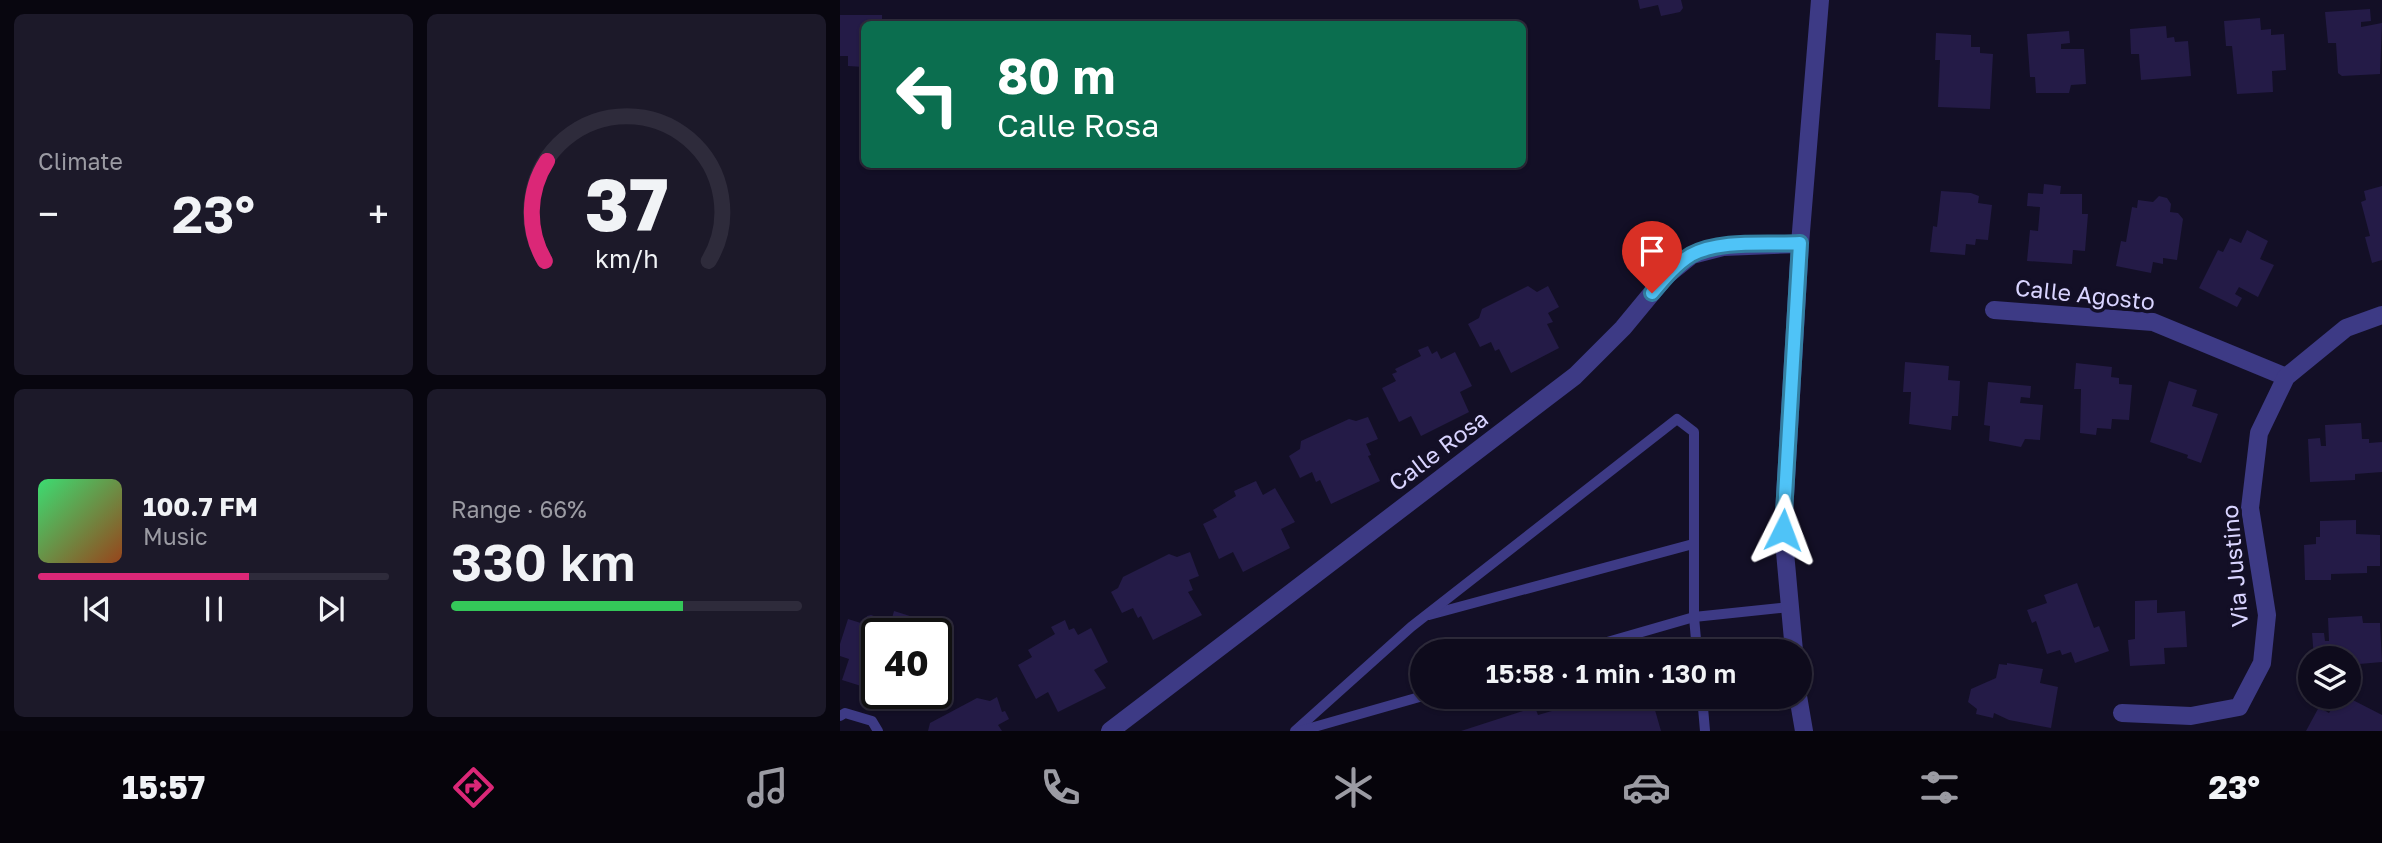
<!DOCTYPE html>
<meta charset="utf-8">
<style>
body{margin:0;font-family:"Golos Text",sans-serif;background:#1c1929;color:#f1f3f6;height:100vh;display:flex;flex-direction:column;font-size:26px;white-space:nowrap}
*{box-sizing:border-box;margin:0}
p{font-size:23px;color:#9b9ba3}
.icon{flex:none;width:38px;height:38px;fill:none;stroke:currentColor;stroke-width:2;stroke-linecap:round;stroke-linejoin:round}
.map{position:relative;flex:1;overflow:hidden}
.details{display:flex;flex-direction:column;gap:14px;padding:14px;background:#08060f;width:840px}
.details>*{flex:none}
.banner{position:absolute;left:21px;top:21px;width:665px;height:147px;border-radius:10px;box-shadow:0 2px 5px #0004,0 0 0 2px #2e2b3b;background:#0b6e4f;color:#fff;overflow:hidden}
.buttons{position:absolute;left:1458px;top:646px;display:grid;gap:14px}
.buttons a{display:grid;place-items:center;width:63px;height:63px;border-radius:50%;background:#0e0b1c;box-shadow:0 2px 5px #0004,0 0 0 2px #2e2b3b;font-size:35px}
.speed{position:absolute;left:21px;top:618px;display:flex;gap:14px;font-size:35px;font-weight:700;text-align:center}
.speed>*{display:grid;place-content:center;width:91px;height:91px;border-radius:50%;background:#0e0b1c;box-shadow:0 2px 5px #0004,0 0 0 2px #2e2b3b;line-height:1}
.speed .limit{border:4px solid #111;border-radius:10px;background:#fff;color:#111}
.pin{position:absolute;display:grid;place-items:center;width:60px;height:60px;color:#fff;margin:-72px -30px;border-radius:50% 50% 50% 0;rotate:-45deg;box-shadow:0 0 7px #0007}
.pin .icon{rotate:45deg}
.me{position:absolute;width:77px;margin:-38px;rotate:3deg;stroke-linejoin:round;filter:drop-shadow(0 0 5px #0008)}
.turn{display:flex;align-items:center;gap:24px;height:147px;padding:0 21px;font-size:32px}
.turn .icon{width:91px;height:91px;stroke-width:2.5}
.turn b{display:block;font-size:49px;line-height:60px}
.big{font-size:52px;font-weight:600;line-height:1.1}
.details .tile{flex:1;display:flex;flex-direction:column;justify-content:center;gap:10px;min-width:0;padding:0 24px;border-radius:10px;background:#1c1929}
.details .dial{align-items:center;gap:0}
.dial svg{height:182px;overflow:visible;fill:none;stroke:#2e2b3b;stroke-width:7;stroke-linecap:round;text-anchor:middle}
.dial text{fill:#f1f3f6;stroke:none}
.song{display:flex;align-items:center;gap:21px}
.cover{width:84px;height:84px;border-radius:10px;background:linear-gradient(135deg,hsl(140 70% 55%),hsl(20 70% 35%))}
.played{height:7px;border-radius:4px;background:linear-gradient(90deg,#db2777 60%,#2e2b3b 60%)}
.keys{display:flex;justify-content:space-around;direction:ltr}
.heat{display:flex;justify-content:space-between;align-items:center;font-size:38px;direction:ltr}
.charge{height:10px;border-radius:5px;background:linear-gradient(90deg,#34c759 66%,#2e2b3b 0)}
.details .tiles{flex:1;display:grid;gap:14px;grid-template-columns:repeat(2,1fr)}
.trip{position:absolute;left:570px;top:639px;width:402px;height:70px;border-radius:35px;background:#0e0b1c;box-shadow:0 2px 5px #0004,0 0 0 2px #2e2b3b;font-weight:600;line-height:70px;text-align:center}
.tab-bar{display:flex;height:112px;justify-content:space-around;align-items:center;background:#06040b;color:#9b9ba3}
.tab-bar .icon{width:49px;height:49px}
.tab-bar .active{color:#db2777}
.tab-bar b{font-size:32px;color:#f1f3f6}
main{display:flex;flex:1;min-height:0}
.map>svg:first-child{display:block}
</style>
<main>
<section class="details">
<div class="tiles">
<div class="tile"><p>Climate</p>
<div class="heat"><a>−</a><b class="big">23°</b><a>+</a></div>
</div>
<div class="tile dial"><svg viewBox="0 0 100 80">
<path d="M14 69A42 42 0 1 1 86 69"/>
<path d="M14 69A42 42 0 0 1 15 25" stroke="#db2777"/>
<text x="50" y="56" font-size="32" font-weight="700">37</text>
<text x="50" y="72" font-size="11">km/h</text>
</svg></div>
<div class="tile">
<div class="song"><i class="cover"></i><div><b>100.7 FM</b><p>Music</p></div></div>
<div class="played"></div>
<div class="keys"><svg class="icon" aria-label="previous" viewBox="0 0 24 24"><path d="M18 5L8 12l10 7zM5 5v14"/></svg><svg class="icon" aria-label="pause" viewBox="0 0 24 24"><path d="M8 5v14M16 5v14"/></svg><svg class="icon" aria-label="next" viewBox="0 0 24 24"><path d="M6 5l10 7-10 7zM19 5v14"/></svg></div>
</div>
<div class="tile"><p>Range · 66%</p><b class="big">330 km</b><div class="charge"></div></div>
</div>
</section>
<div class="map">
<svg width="1542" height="731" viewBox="0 0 1542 731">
<rect width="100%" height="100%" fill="#130f26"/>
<g fill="#241b47">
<path d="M 798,0 L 841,0 L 843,8 L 840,12 L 821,16 L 818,5 L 800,9 Z"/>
<path d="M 1530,9 L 1531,21 L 1521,22 L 1521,27 L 1542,23 L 1540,74 L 1502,76 L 1498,73 L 1496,43 L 1488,43 L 1485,12 Z"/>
<path d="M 0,15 L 42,15 L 42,24 L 24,24 L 24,67 L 8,66 L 8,56 L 0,56 Z"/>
<path d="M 1420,18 L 1421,30 L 1431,29 L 1431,35 L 1444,34 L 1446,70 L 1432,71 L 1433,92 L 1397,94 L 1392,46 L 1386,46 L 1384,21 Z"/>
<path d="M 1326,26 L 1327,38 L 1334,37 L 1335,42 L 1348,41 L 1351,76 L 1301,80 L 1299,54 L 1291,54 L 1290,29 Z"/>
<path d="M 1229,31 L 1230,43 L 1221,44 L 1221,49 L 1244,49 L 1246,84 L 1231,85 L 1229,93 L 1196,93 L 1195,77 L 1190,77 L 1187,34 Z"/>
<path d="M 1096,33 L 1131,35 L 1131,47 L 1140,47 L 1140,53 L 1153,54 L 1150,109 L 1098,107 L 1100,60 L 1095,60 Z"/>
<path d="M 1204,184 L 1221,186 L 1220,194 L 1242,194 L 1242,214 L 1248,214 L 1245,251 L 1233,250 L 1232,264 L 1187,261 L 1190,230 L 1198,231 L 1200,207 L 1187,206 L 1188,193 L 1203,194 Z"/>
<path d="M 1542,186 L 1542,260 L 1532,263 L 1525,237 L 1530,236 L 1521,202 L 1526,200 L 1524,191 Z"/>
<path d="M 1101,191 L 1131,193 L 1139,196 L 1138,203 L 1152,205 L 1148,240 L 1136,239 L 1135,245 L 1126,244 L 1125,255 L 1090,252 L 1093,226 L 1097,227 Z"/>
<path d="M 1319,196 L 1327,198 L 1331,204 L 1330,212 L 1338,213 L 1343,219 L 1337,260 L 1323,258 L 1323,264 L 1313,262 L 1311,273 L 1276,266 L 1281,241 L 1286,242 L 1292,207 L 1297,208 L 1298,200 L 1313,202 Z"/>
<path d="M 1407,230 L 1428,241 L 1420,259 L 1434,265 L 1418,297 L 1399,287 L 1395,294 L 1402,298 L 1397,307 L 1359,288 L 1378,250 L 1383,252 L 1390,238 L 1401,243 Z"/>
<path d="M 688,286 L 697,292 L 708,286 L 719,307 L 708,313 L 713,322 L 707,324 L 719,348 L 671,373 L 659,349 L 655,351 L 651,342 L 640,347 L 628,324 L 639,318 L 642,309 Z"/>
<path d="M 588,346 L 592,354 L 597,351 L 601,359 L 615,352 L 632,386 L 620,392 L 629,412 L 581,436 L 571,416 L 559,422 L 542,388 L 556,381 L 552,374 L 557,372 L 555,369 L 581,356 L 578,350 Z"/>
<path d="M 1065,362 L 1109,366 L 1108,380 L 1120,381 L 1118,416 L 1112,416 L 1111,430 L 1069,424 L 1071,392 L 1063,392 Z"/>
<path d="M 1236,363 L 1272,367 L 1271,377 L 1279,378 L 1279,384 L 1292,385 L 1289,420 L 1272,419 L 1271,429 L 1257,428 L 1256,435 L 1240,433 L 1241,389 L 1234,389 Z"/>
<path d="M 1329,381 L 1357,390 L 1352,406 L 1378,414 L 1361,463 L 1347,458 L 1348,455 L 1310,442 Z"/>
<path d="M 1148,382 L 1191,386 L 1190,398 L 1181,397 L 1180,403 L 1203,405 L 1200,440 L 1185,439 L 1181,447 L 1149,441 L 1150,426 L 1144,425 Z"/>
<path d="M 528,417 L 538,439 L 526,444 L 531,455 L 528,456 L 540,481 L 491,504 L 480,480 L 476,482 L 472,472 L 460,478 L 449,456 L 460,449 L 461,441 L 509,419 L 516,421 Z"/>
<path d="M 1521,423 L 1522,439 L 1529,439 L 1529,443 L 1542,442 L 1542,472 L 1515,474 L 1515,480 L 1470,482 L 1468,439 L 1480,438 L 1481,446 L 1486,446 L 1485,425 Z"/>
<path d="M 416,481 L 423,495 L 435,488 L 455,522 L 441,529 L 450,548 L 403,572 L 393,552 L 379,559 L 363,524 L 377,517 L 373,510 L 396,496 L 394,491 Z"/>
<path d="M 1516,520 L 1516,534 L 1540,535 L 1540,566 L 1527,566 L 1527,573 L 1491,574 L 1491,580 L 1465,580 L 1464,545 L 1476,544 L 1476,537 L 1480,537 L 1480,521 Z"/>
<path d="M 350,552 L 359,576 L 349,580 L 353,590 L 348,592 L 362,615 L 313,640 L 301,616 L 298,618 L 293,608 L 282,613 L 271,592 L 278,588 L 283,577 L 329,554 L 337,557 Z"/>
<path d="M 1237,583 L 1254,628 L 1259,626 L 1269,651 L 1235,663 L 1231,652 L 1222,655 L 1220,650 L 1207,654 L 1196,621 L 1192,623 L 1187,610 L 1207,603 L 1204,595 Z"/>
<path d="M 1317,600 L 1317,613 L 1345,611 L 1347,647 L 1324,648 L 1325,664 L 1290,666 L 1288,640 L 1295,639 L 1295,601 Z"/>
<path d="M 54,611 L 73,617 L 68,630 L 77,634 L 37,634 L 37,691 L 2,680 L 9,659 L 0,656 L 0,644 L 8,619 L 24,624 L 27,616 L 31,615 L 51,622 Z"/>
<path d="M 1522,616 L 1523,623 L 1540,623 L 1542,662 L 1508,665 L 1508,658 L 1474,658 L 1472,633 L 1484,633 L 1485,641 L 1489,641 L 1488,618 Z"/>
<path d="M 225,620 L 229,630 L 234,628 L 238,635 L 251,628 L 268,662 L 254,670 L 266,688 L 218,712 L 208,692 L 196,699 L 178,665 L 192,657 L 188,650 L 215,634 L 211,627 Z"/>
<path d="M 1167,663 L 1203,669 L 1200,683 L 1218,687 L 1211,728 L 1169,720 L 1154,713 L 1153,718 L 1136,714 L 1137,709 L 1128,702 L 1131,689 L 1156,678 L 1159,664 L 1167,665 Z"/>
<path d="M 730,696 L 811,696 L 821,731 L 621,731 L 695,707 L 698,715 L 729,706 L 726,698 Z"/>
<path d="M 1505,696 L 1542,715 L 1542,731 L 1466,731 L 1479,707 L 1489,713 L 1494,704 L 1499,707 Z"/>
<path d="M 157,697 L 162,712 L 165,711 L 169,719 L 158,725 L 162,731 L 88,731 L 90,723 L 137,698 L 150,701 Z"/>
</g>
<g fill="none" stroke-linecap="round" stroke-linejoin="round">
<g stroke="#3d3a85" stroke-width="10">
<path d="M 589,615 L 853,544"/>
<path d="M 736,651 L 854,617 L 950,607"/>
<path d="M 862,696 L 865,731"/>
<path d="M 0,716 L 5,713 L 32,721 L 38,731"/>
<path d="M 455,731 L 571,627 L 837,419 L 854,432 L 854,617 L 857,651"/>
<path d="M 460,731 L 583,696"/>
</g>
<g stroke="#3d3a85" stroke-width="18">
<path d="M 1154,310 L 1313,322 L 1446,377"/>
<path d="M 1282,713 L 1351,716 L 1399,707 L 1422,663 L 1427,615 L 1410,508 L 1419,433 L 1446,377 L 1506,328 L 1542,315"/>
<path d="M 270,731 L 735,376 L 783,328 L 826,276 L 852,255 L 883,247 L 960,244"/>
</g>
<g stroke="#3d3a85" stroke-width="18">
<path d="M 954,651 L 943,530 L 960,244 L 980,0"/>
<path d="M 958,696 L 964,731"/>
</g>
</g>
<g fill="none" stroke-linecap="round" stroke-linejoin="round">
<g stroke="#337fa1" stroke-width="18">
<path id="route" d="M 812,293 C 823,280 836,264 851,255 C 881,239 927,245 960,243 L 943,530"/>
</g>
<use href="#route" stroke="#4fc3f7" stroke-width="12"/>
</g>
<g text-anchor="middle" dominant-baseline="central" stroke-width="7" stroke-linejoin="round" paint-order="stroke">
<g font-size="23" fill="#d9d4ff" stroke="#130f26">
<text transform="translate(1245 294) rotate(6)">Calle Agosto</text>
<text transform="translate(598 450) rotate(-37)">Calle Rosa</text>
<text transform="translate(1394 566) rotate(-95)">Via Justino</text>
</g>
</g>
</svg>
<div class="buttons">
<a><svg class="icon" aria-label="layers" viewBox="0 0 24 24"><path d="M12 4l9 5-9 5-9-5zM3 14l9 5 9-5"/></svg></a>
</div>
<div class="speed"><div class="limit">40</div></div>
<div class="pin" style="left:812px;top:293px;background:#d93025"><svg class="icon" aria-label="arrive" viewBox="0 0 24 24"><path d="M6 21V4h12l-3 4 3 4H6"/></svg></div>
<svg class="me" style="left:943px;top:530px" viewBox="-20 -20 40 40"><path d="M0-17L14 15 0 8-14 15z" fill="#4fc3f7" stroke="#fff" stroke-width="4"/></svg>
<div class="trip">15:58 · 1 min · 130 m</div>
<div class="banner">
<div class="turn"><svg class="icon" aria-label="left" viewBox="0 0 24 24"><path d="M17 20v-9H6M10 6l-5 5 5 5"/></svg><div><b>80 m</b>Calle Rosa</div></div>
</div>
</div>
</main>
<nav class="tab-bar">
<b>15:57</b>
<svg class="icon active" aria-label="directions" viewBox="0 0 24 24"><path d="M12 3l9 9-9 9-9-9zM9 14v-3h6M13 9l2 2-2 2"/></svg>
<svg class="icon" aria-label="music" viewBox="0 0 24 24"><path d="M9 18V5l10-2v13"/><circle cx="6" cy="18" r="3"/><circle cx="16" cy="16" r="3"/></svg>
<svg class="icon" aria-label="phone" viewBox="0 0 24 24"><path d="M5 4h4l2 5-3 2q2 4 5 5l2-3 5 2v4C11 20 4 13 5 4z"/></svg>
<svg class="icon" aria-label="climate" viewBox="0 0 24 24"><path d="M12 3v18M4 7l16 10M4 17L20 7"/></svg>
<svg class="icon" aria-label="car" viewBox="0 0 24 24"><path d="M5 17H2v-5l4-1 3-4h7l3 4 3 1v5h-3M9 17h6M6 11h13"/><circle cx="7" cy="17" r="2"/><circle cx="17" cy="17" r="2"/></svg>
<svg class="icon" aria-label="filters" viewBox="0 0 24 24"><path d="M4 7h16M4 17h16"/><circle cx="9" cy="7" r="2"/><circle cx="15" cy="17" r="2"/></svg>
<b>23°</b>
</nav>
